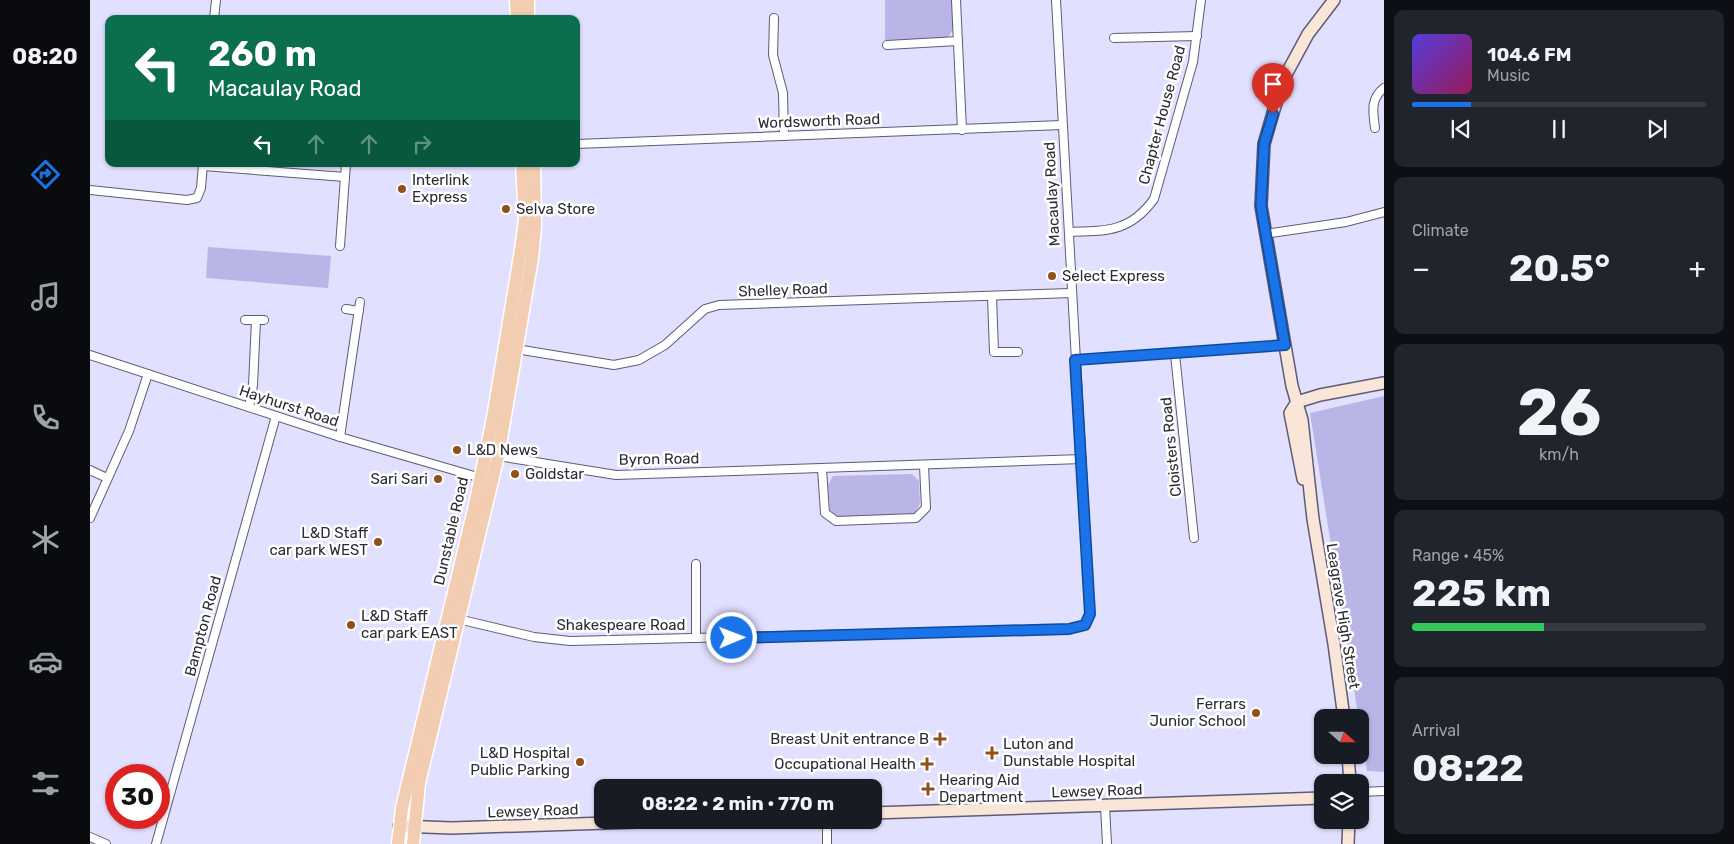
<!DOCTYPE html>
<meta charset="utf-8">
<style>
body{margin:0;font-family:Rubik,sans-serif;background:#20242c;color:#f1f3f6;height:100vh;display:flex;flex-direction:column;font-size:19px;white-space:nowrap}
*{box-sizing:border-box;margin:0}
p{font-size:16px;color:#9ea1a6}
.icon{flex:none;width:28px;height:28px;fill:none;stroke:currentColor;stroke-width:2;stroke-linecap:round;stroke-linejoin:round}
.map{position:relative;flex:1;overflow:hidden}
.details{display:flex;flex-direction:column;gap:10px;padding:10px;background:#0d0f14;width:350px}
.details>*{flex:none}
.banner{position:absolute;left:15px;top:15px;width:475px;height:152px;border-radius:10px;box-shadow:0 1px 4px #0004;background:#0b6e4f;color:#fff;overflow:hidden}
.needle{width:32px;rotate:111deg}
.buttons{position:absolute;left:1224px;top:709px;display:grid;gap:10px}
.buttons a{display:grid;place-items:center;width:55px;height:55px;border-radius:10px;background:#171b24;box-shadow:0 1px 4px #0004;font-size:25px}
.speed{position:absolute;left:15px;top:764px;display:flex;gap:10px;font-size:25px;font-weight:700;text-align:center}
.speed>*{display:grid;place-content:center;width:65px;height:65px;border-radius:50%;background:#171b24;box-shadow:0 1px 4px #0004;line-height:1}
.speed .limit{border:8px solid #d22;background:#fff;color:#111}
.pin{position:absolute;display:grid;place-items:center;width:42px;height:42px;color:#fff;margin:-51px -21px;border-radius:50% 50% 50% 0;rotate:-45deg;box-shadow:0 0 5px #0007}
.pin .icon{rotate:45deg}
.me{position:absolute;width:55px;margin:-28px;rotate:89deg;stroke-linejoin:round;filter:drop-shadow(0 0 4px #0008)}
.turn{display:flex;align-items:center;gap:18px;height:105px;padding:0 20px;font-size:22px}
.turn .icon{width:65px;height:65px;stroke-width:2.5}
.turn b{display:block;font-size:35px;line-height:42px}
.lanes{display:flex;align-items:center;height:48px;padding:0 20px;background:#0003;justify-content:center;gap:25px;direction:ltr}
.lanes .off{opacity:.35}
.big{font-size:38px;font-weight:700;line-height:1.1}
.details .tile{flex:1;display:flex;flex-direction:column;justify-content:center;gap:8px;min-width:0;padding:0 18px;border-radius:10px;background:#20242c}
.details .dial{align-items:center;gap:0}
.dial b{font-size:65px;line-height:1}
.song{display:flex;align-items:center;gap:15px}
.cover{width:60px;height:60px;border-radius:8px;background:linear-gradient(135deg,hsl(250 70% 55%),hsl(330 70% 35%))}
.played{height:5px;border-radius:2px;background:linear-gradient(90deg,#1a73e8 20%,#363941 20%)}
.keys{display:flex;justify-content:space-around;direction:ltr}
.heat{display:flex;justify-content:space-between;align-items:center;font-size:28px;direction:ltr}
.charge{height:8px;border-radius:4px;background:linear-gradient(90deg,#34c759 45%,#363941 0)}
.trip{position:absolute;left:504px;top:779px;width:288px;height:50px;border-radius:10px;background:#171b24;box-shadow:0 1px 4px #0004;font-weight:700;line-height:50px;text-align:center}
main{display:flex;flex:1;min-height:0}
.menu{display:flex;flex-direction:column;width:90px;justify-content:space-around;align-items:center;background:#090b0e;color:#9ea1a6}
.menu .icon{width:35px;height:35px}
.menu .on{color:#1a73e8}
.menu b{font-size:22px;color:#f1f3f6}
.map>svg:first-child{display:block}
</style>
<main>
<nav class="menu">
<b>08:20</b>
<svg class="icon on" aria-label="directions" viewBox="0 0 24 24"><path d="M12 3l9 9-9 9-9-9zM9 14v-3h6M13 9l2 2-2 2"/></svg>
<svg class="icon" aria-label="music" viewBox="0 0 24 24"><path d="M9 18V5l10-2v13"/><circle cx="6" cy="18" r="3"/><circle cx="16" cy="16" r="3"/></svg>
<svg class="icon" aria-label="phone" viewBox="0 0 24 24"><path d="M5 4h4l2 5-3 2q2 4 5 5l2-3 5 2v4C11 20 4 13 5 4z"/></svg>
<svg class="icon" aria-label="climate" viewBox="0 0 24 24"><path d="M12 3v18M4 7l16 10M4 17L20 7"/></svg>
<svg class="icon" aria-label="car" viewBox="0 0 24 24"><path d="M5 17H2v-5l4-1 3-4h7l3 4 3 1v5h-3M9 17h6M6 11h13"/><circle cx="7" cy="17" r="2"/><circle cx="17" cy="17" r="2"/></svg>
<svg class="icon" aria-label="filters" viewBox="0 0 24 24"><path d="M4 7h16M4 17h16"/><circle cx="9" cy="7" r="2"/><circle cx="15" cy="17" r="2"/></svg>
</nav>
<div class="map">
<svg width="1294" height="844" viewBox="0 0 1294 844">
<rect width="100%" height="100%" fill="#e2e0ff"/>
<g fill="#b9b5e7">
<path d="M 795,0 L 863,0 L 864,28 L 857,39 L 795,40 Z"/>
<path d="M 118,247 L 241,256 L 238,288 L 116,278 Z"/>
<path d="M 1294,396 L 1294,772 L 1277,771 L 1220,413 Z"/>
<path d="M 822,474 L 829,481 L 830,504 L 824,514 L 748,517 L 740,510 L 738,485 L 743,476 Z"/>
</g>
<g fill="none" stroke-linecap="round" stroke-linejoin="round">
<g stroke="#5e5b75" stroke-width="10">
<g id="street">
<path d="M 866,0 L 872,130"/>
<path d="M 684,18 L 683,55 L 693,93 L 694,136"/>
<path d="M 124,19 L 126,0"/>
<path d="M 1024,38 L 1107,36"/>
<path d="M 797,45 L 868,41"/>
<path d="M 1285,128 C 1283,112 1280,99 1294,88"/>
<path d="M 486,144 L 972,125"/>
<path d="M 113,166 L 255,177 L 256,164"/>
<path d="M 0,190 L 97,200 L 107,198 L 111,188 L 113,164"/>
<path d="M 979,232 C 1017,231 1040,232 1064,199 L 1103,62 L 1111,0"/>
<path d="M 1175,234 L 1256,222 L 1294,212"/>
<path d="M 250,246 L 255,177"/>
<path d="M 902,296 L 904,352 L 928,352"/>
<path d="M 256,309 L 269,311"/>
<path d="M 155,320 L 174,320"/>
<path d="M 426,349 L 524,365 L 549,360 L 575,345 L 615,309 L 629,305 L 981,293"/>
<path d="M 1085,354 L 1104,538"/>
<path d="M 0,355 L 250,437 L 391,478"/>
<path d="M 985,360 L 1195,345"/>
<path d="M 159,407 L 163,385 L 166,320"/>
<path d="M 250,437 L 270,302"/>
<path d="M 408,456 L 526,475 L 992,459"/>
<path d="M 732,469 L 735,513 L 746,521 L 826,518 L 836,508 L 834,466"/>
<path d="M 0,470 L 17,478"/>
<path d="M 0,518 L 39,431 L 58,374"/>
<path d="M 606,564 L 606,638"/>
<path d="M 368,619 L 444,637 L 480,641 L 979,629 L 995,625 L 1000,614 L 966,0"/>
<path d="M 1270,792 L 1294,791"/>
<path d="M 1015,806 L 1017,844"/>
<path d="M 737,820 L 737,844"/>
<path d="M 0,837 L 16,844"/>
<path d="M 66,844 L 186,416"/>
</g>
</g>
<g stroke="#5e5b75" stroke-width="14">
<g id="secondary">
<path d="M 1244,0 L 1218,34 L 1192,82 L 1174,144 L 1171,206 L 1202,386 L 1212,420 L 1223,519 L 1244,644 L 1254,718"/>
<path d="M 1207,402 L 1200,413 L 1213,479"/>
<path d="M 1207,402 L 1230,395 L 1294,383"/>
<path d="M 1258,755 L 1260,782"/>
<path d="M 782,813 L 1232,798"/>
<path d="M 309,826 L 362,828 L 608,820"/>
<path d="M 1258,844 L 1259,820"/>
</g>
</g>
<g stroke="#fff" stroke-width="15">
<g id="primary">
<path d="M 426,0 L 427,19"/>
<path d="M 438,0 L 438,19"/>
<path d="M 308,844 L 312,808 L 385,505 L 403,418 L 431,250 L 435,220 L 432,164"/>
<path d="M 323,844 L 329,783 L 408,456 L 442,258 L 445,227 L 444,164"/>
</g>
</g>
<use href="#street" stroke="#fff" stroke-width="8"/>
<use href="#secondary" stroke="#f9e6d8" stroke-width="11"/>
<use href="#primary" stroke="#f2cdb1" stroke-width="12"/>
</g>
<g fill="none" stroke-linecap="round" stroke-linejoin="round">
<g stroke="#114b97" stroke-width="12">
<path id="route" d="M 642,638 L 979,629 L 995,625 L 1000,614 L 985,360 L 1195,345 L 1171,206 L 1174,144 L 1183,114"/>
</g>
<use href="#route" stroke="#1a73e8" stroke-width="9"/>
</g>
<g fill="#91501a" stroke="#fff" stroke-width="2">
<circle cx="312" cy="189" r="5"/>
<circle cx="416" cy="209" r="5"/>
<circle cx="962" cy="276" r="5"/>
<circle cx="367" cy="450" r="5"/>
<circle cx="425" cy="474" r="5"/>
<circle cx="348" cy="479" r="5"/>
<circle cx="288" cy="542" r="5"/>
<circle cx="261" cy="625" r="5"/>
<circle cx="1166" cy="713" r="5"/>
<path d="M847.5 731.5h5v5h5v5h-5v5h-5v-5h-5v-5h5z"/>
<path d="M899.5 745.5h5v5h5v5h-5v5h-5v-5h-5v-5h5z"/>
<circle cx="490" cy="762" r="5"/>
<path d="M834.5 756.5h5v5h5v5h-5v5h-5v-5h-5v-5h5z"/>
<path d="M835.5 781.5h5v5h5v5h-5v5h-5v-5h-5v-5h5z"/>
</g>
<g text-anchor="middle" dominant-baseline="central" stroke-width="5" stroke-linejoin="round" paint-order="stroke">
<g font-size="15" fill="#2c2b36" stroke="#fff">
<text transform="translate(1072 115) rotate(-75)">Chapter House Road</text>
<text transform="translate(729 121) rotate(-2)">Wordsworth Road</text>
<text transform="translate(962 194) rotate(-93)">Macaulay Road</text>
<text transform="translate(693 290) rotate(-2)">Shelley Road</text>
<text transform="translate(199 406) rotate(18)">Hayhurst Road</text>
<text transform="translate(1081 447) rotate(-96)">Cloisters Road</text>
<text transform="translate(569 459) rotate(-1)">Byron Road</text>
<text transform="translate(361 531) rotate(-77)">Dunstable Road</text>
<text transform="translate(1253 616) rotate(81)">Leagrave High Street</text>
<text x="531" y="625">Shakespeare Road</text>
<text transform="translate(113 626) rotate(-75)">Bampton Road</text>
<text transform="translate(1007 791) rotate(-2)">Lewsey Road</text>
<text transform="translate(443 811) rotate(-2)">Lewsey Road</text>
</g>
<g font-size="15" fill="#2c2b36" stroke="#fff" text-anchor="start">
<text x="322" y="180">Interlink<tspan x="322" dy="17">Express</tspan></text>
<text x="426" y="209">Selva Store</text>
<text x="972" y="276">Select Express</text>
<text x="377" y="450">L&amp;D News</text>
<text x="435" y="474">Goldstar</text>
<text x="338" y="479" text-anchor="end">Sari Sari</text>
<text x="278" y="533" text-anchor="end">L&amp;D Staff<tspan x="278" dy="17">car park WEST</tspan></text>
<text x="271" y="616">L&amp;D Staff<tspan x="271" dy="17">car park EAST</tspan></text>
<text x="1156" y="704" text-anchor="end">Ferrars<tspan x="1156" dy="17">Junior School</tspan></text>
<text x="839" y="739" text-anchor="end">Breast Unit entrance B</text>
<text x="913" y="744">Luton and<tspan x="913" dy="17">Dunstable Hospital</tspan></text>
<text x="480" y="753" text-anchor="end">L&amp;D Hospital<tspan x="480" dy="17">Public Parking</tspan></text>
<text x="826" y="764" text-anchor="end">Occupational Health</text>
<text x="849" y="780">Hearing Aid<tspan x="849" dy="17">Department</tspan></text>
</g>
</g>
</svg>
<div class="buttons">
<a><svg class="needle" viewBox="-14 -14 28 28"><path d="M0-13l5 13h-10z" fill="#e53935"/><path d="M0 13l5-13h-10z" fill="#9ea1a6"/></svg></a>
<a><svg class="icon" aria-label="layers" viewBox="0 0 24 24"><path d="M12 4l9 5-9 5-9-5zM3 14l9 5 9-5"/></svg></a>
</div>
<div class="speed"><div class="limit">30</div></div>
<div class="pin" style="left:1183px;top:114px;background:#d93025"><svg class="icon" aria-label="arrive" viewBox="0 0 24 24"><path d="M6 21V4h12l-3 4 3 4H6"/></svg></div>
<svg class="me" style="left:642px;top:638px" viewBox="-20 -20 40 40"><circle r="17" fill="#1a73e8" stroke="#fff" stroke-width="3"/><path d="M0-11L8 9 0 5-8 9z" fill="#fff"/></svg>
<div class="trip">08:22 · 2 min · 770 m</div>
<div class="banner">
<div class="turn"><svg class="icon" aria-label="left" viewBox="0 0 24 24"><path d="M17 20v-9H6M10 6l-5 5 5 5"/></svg><div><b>260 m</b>Macaulay Road</div></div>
<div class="lanes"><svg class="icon" aria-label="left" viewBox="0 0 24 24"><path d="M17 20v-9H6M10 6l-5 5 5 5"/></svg><svg class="icon off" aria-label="ahead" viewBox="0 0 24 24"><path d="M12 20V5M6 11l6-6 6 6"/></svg><svg class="icon off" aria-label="ahead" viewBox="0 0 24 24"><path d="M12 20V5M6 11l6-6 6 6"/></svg><svg class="icon off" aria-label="right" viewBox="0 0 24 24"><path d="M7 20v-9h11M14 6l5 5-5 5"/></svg></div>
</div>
</div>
<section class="details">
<div class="tile">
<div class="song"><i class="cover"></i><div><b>104.6 FM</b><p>Music</p></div></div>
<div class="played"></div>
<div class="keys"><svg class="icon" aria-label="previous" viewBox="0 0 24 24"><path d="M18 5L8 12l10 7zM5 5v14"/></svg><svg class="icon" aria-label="pause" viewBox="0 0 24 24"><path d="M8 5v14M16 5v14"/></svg><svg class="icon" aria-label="next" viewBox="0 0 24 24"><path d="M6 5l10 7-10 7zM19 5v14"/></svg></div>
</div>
<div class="tile"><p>Climate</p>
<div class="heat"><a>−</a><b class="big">20.5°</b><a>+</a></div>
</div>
<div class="tile dial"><b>26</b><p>km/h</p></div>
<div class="tile"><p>Range · 45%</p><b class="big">225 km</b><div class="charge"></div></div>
<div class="tile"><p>Arrival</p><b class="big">08:22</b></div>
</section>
</main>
